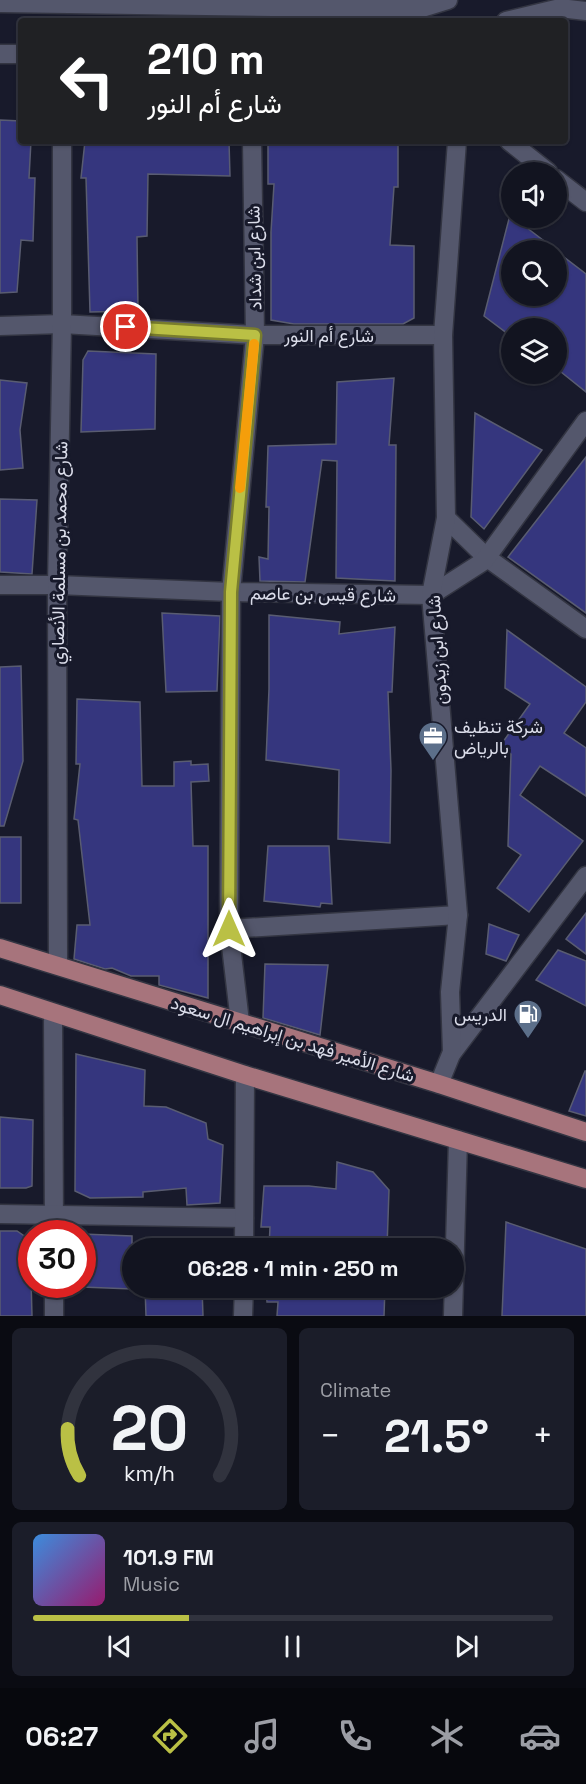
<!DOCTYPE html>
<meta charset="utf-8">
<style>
body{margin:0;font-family:"Space Grotesk",Vazirmatn,sans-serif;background:#1b1d29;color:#f1f3f6;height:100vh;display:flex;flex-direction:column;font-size:22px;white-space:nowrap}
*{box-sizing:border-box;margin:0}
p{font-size:20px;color:#9c9ea5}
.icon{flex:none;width:33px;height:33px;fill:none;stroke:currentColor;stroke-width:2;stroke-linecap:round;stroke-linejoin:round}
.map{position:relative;height:1316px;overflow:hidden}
.sheet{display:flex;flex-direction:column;gap:12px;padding:12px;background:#0a0b12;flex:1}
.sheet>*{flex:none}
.top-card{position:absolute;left:18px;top:18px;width:550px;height:126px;border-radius:6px;box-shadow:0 2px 4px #0004,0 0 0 2px #31333e;background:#202124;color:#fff;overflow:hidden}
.tools{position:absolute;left:501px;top:162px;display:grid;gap:12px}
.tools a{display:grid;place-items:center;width:66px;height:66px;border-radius:50%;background:#121420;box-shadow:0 2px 4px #0004,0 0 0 2px #31333e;font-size:30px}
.speed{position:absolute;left:18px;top:1220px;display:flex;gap:12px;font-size:30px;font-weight:700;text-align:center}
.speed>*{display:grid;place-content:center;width:78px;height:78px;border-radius:50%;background:#121420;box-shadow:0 2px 4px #0004,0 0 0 2px #31333e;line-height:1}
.speed .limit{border:9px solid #d22;background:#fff;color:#111}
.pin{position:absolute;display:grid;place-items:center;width:51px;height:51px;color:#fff;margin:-26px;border:3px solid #fff;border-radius:50%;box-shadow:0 2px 6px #0007}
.me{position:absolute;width:66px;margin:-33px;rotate:0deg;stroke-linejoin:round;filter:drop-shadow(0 0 4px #0008)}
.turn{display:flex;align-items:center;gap:21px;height:126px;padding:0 30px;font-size:27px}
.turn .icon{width:78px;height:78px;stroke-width:2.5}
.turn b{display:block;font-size:42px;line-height:51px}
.big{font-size:45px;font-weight:800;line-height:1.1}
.sheet .tile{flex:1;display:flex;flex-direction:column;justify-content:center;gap:9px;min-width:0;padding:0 21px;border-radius:9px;background:#1b1d29}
.sheet .dial{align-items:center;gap:0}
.dial svg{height:156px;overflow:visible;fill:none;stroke:#31333e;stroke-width:7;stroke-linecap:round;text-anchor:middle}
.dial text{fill:#f1f3f6;stroke:none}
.song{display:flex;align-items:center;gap:18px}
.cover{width:72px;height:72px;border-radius:9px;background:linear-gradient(135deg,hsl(210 70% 55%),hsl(320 70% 35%))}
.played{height:6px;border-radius:3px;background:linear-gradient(90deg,#bac045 30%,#31333e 30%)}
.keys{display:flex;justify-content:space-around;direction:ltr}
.heat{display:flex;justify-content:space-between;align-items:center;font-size:33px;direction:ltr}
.sheet .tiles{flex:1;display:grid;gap:12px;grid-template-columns:1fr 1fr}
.tile:last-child{grid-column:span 2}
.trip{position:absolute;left:122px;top:1238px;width:342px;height:60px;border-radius:30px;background:#121420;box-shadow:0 2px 4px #0004,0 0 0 2px #31333e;font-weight:800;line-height:60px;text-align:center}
.menu{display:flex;height:96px;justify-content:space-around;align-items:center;background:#07080d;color:#9c9ea5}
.menu .icon{width:42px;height:42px}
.menu .on{color:#bac045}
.menu b{font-size:27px;color:#f1f3f6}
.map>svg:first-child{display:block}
</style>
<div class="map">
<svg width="586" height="1316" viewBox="0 0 586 1316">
<rect width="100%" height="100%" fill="#181a2b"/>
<g fill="#35367e" stroke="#595c71" stroke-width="1.5">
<path d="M 0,120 L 21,121 L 21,141 L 31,141 L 29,178 L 35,178 L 33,241 L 21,240 L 17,292 L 0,293 Z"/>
<path d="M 85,141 L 229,141 L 230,176 L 148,174 L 147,236 L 137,237 L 138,311 L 90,312 L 86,178 L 81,178 Z"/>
<path d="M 268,141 L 398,141 L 398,187 L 394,187 L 390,245 L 414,246 L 414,318 L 403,324 L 294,324 L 271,320 L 271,232 L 274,184 L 268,184 Z"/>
<path d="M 510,215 L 556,250 L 512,250 L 512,296 L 556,296 L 556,251 L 586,274 L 586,392 L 556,368 L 556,328 L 512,328 L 512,337 L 484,316 Z"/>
<path d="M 88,351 L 156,354 L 155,429 L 81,432 L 83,360 Z"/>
<path d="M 394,378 L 389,445 L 396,445 L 395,581 L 336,578 L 337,461 L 322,460 L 305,582 L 260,581 L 259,557 L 268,559 L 269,507 L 266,507 L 268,446 L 336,444 L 337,382 Z"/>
<path d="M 0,380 L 27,383 L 20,430 L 23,468 L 0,470 Z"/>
<path d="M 475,413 L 542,450 L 484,529 L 471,517 Z"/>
<path d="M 586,457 L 586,613 L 508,557 Z"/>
<path d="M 0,499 L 37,500 L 32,574 L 0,572 Z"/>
<path d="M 162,613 L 220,616 L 217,691 L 166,692 Z"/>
<path d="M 269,615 L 340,622 L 339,634 L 395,627 L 392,692 L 388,692 L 391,770 L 390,843 L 338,839 L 339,770 L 266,760 L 269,689 Z"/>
<path d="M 507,630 L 586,687 L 586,702 L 564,733 L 586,748 L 586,796 L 540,766 L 520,795 L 583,841 L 529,912 L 497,888 L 521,855 L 508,846 L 511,754 L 500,746 L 530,704 L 505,688 Z"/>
<path d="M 21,666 L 23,761 L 4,826 L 0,826 L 0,667 Z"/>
<path d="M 77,699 L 140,702 L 142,786 L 174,786 L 174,762 L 191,761 L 191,765 L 208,764 L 209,781 L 191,782 L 193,846 L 208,846 L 208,998 L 159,985 L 159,976 L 131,976 L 112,968 L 105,969 L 74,959 L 77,925 L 90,925 L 78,820 L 74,819 L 80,764 L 76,764 Z"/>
<rect x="0" y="837" width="21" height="66"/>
<path d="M 268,846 L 329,846 L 332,904 L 321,903 L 320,907 L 264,901 Z"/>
<path d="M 586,913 L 586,954 L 566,939 Z"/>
<path d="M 489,924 L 519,935 L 506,961 L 486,954 Z"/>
<path d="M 558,950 L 586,961 L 586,1006 L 536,980 Z"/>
<path d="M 265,964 L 328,965 L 320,1035 L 263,1018 Z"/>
<path d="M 76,1054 L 145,1070 L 144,1106 L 166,1107 L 206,1123 L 208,1139 L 223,1145 L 220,1203 L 187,1205 L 186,1188 L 143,1192 L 143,1197 L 90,1198 L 75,1191 Z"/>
<path d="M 585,1071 L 586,1071 L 586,1116 L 569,1111 Z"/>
<path d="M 0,1117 L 33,1120 L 32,1186 L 26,1188 L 0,1188 Z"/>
<path d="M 337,1162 L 373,1172 L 389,1190 L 387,1248 L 269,1248 L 270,1227 L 261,1227 L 264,1186 L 309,1186 L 336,1189 Z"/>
<path d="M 506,1222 L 586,1249 L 586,1316 L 502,1316 Z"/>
<path d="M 0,1231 L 17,1231 L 30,1240 L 32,1316 L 0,1316 Z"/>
<path d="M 82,1234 L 132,1236 L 132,1289 L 82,1287 Z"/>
<path d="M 145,1287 L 202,1287 L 203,1316 L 146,1316 Z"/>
<path d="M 266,1287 L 385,1287 L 384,1316 L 277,1316 L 278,1302 L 267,1302 Z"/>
</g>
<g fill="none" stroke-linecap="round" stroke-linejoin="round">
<g stroke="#333542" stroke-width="21">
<g id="minor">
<path d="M 0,3 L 419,9 L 448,0"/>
<path d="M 506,21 L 560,8 L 586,11"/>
<path d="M 0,54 L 21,54"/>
<path d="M 509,141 L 548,172"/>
<path d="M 556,179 L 586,202"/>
<path d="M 0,326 L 62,324 L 255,335 L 443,335"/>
<path d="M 446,518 L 486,557 L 586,629"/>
<path d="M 0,585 L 57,585 L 231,592 L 431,595 L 484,561 L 586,421"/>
<path d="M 229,929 L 458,915"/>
<path d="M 58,965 L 57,585 L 62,324 L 62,141"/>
<path d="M 53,1013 L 54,1233"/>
<path d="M 240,1022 L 229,929 L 231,592 L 255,335 L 252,141"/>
<path d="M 452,1053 L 586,876"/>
<path d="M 439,1084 L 452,1052 L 450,992 L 458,915 L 431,595 L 446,518 L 443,335 L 457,141"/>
<path d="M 0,1214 L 244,1218"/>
<path d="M 244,1248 L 245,1075"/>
<path d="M 54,1284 L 54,1316"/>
<path d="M 243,1316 L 244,1287"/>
<path d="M 453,1316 L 458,1140"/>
</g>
</g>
<g stroke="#333542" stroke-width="21">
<g id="major">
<path d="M 0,948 L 439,1084 L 586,1132"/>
<path d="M 0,995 L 245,1075 L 586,1179"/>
</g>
</g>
<use href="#minor" stroke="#54576c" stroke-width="18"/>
<use href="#major" stroke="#a7747c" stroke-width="18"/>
</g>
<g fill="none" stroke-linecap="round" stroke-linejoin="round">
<g stroke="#797d2d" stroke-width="15">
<path id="route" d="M 126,327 L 255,335 L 231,592 L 229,929"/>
</g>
<use href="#route" stroke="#bac045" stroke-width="10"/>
<path stroke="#f59e0b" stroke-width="10" d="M 240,488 L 254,344"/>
</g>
<defs>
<g id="office-pin" transform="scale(1.5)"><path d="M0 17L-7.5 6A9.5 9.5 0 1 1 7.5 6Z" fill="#5c6f8a" stroke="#181a2b"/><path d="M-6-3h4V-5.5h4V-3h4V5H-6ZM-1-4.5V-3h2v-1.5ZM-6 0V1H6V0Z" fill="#fff"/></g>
<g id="fuel-pin" transform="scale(1.5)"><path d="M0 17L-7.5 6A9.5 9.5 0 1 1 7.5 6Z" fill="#5c6f8a" stroke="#181a2b"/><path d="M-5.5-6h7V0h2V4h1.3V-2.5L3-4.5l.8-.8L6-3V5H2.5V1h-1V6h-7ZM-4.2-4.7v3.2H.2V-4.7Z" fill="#fff"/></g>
</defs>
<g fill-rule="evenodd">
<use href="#office-pin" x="433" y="736"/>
<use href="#fuel-pin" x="528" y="1014"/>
</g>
<g text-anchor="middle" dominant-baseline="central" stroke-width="6" stroke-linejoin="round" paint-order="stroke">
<g font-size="18" fill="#dbddea" stroke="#181a2b">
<text transform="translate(254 258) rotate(-91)">شارع ابن شداد</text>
<text x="329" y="335">شارع أم النور</text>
<text transform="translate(59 553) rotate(-89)">شارع محمد بن مسلمة الأنصاري</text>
<text transform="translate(323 594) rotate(1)">شارع قيس بن عاصم</text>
<text transform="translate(437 650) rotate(-94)">شارع ابن زيدون</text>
<text transform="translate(293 1039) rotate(17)">شارع الأمير فهد بن إبراهيم ال سعود</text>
</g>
<g font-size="18" fill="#dbddea" stroke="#181a2b" text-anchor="start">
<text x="454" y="726">شركة تنظيف<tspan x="454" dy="21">بالرياض</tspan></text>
<text x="507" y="1014" text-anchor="end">الدريس</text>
</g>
</g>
</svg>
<div class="tools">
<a><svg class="icon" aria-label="sound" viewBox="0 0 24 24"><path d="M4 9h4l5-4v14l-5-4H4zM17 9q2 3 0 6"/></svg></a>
<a><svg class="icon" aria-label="search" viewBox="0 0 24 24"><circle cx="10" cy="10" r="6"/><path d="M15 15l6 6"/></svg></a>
<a><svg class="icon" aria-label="layers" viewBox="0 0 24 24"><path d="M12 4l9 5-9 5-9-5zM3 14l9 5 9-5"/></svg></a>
</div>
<div class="speed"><div class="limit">30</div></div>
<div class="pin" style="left:126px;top:327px;background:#d93025"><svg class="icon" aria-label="arrive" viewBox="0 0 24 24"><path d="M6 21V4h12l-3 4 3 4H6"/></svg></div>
<svg class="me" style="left:229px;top:929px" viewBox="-20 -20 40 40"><path d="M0-17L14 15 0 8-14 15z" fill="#bac045" stroke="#fff" stroke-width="4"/></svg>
<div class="trip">06:28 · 1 min · 250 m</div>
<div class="top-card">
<div class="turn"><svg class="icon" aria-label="left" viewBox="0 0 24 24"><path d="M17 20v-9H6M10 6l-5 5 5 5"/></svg><div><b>210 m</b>شارع أم النور</div></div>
</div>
</div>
<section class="sheet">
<div class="tiles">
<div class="tile dial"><svg viewBox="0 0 100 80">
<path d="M14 69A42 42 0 1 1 86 69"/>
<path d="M14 69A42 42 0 0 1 8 45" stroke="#bac045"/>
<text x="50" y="56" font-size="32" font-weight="700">20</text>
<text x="50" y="72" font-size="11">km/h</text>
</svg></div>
<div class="tile"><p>Climate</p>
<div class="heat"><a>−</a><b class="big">21.5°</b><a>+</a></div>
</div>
<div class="tile">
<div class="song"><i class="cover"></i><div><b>101.9 FM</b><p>Music</p></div></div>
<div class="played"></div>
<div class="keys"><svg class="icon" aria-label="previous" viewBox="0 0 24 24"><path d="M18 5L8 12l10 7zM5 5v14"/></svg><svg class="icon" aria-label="pause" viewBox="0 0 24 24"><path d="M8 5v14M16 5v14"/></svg><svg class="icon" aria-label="next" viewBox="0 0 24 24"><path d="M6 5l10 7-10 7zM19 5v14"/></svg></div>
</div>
</div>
</section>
<nav class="menu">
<b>06:27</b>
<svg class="icon on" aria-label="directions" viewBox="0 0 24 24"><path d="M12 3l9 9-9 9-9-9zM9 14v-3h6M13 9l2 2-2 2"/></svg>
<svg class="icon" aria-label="music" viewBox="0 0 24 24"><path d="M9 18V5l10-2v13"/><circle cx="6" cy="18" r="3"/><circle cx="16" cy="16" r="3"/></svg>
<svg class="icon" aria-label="phone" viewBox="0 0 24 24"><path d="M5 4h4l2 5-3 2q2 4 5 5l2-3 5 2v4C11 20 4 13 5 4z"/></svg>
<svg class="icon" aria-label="climate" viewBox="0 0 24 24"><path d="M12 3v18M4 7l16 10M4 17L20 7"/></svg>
<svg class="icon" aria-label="car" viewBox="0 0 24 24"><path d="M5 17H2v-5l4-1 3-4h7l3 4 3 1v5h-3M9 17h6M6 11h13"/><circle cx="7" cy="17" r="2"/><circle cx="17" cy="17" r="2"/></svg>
</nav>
